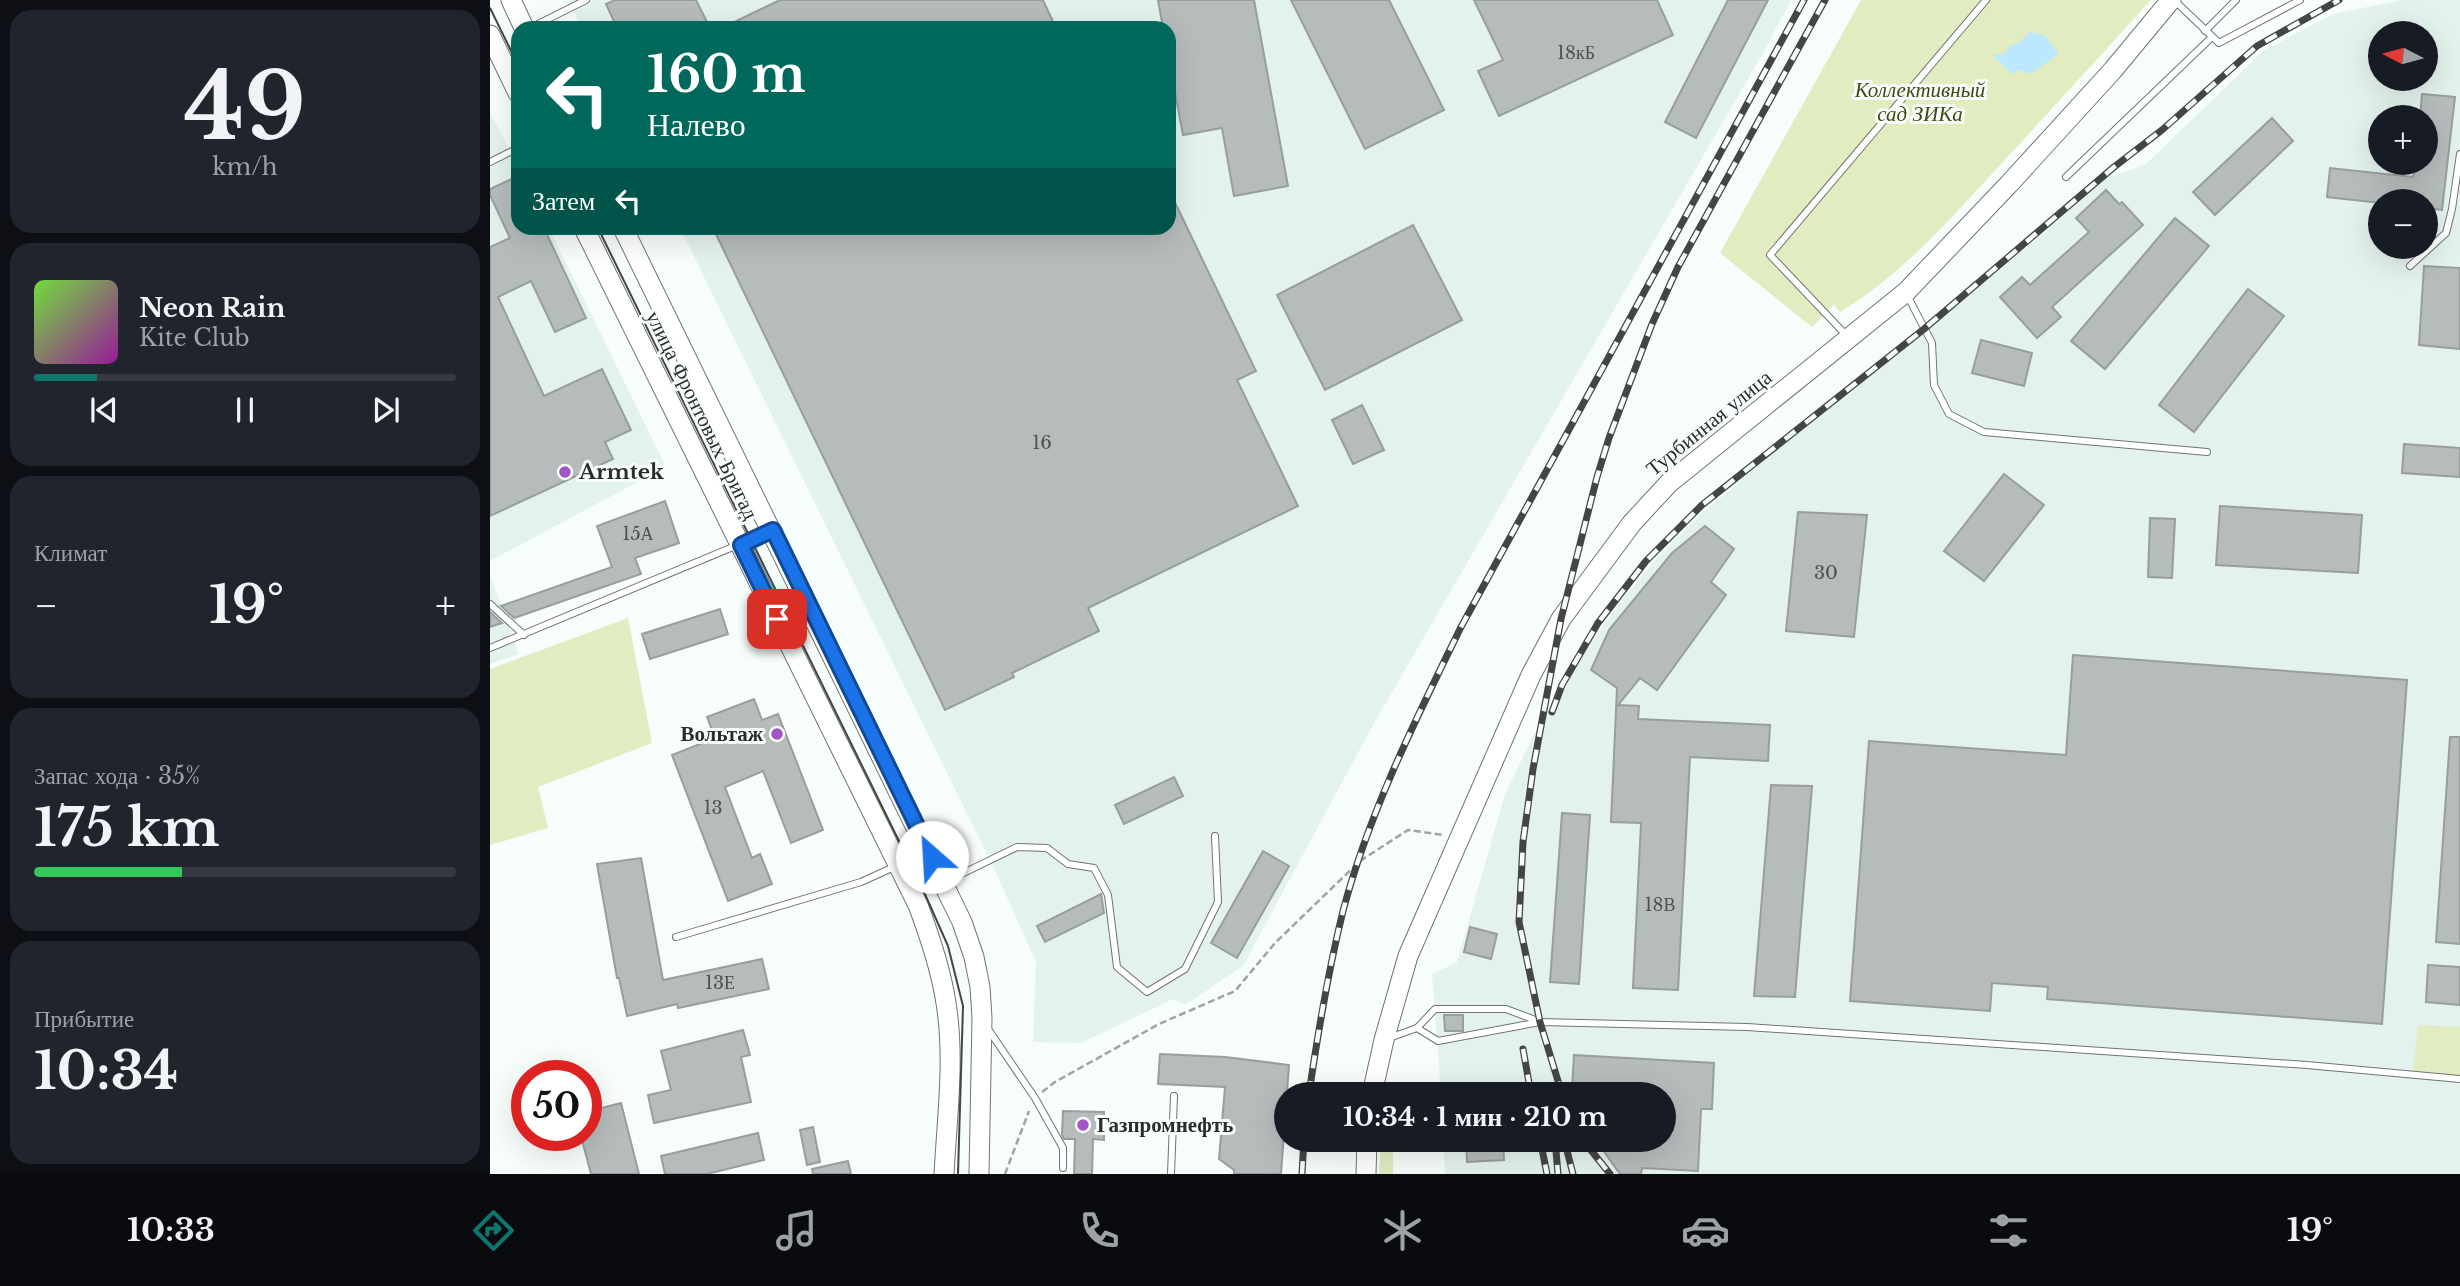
<!DOCTYPE html>
<html lang="ru">
<meta charset="utf-8">
<style>
body{margin:0;font-family:"Libre Baskerville",serif;background:#20242c;color:#f1f3f6;height:100vh;display:flex;flex-direction:column;font-size:26px;white-space:nowrap}
*{box-sizing:border-box;margin:0}
p{font-size:23px;color:#9ea1a6}
.icon{flex:none;width:38px;height:38px;fill:none;stroke:currentColor;stroke-width:2;stroke-linecap:round;stroke-linejoin:round}
.map{position:relative;flex:1;overflow:hidden}
.panel{display:flex;flex-direction:column;gap:10px;padding:10px;background:#0d0f14;width:490px}
.panel>*{flex:none}
.banner{position:absolute;left:21px;top:21px;width:665px;height:214px;border-radius:21px;box-shadow:0 7px 28px #0002;background:#00695c;color:#fff;overflow:hidden}
.needle{width:46px;rotate:276deg}
.controls{position:absolute;left:1878px;top:21px;display:grid;gap:14px}
.controls a{display:grid;place-items:center;width:70px;height:70px;border-radius:50%;background:#171b24;box-shadow:0 7px 28px #0002;font-size:35px}
.speed{position:absolute;left:21px;top:1060px;display:flex;gap:14px;font-size:35px;font-weight:700;text-align:center}
.speed>*{display:grid;place-content:center;width:91px;height:91px;border-radius:50%;background:#171b24;box-shadow:0 7px 28px #0002;line-height:1}
.speed .limit{border:10px solid #d22;background:#fff;color:#111}
.pin{position:absolute;display:grid;place-items:center;width:60px;height:60px;color:#fff;margin:-30px;border-radius:14px;box-shadow:0 4px 10px #0006}
.me{position:absolute;width:77px;margin:-38px;rotate:334deg;stroke-linejoin:round;filter:drop-shadow(0 0 5px #0008)}
.turn{display:flex;align-items:center;gap:24px;height:147px;padding:0 21px;font-size:32px}
.turn .icon{width:91px;height:91px;stroke-width:2.5}
.turn b{display:block;font-size:49px;line-height:60px}
.then{display:flex;align-items:center;height:66px;padding:0 21px;background:#0003;gap:14px;font-size:26px}
.big{font-size:52px;font-weight:700;line-height:1.1}
.panel .tile{flex:1;display:flex;flex-direction:column;justify-content:center;gap:10px;min-width:0;padding:0 24px;border-radius:21px;background:#20242c}
.panel .dial{align-items:center;gap:0}
.dial b{font-size:91px;line-height:1}
.song{display:flex;align-items:center;gap:21px}
.cover{width:84px;height:84px;border-radius:10px;background:linear-gradient(135deg,hsl(100 70% 55%),hsl(300 70% 35%))}
.played{height:7px;border-radius:4px;background:linear-gradient(90deg,#0f766e 15%,#363941 15%)}
.keys{display:flex;justify-content:space-around;direction:ltr}
.heat{display:flex;justify-content:space-between;align-items:center;font-size:38px;direction:ltr}
.charge{height:10px;border-radius:5px;background:linear-gradient(90deg,#34c759 35%,#363941 0)}
.trip{position:absolute;left:784px;top:1082px;width:402px;height:70px;border-radius:35px;background:#171b24;box-shadow:0 7px 28px #0002;font-weight:700;line-height:70px;text-align:center}
.tab-bar{display:flex;height:112px;justify-content:space-around;align-items:center;background:#090b0e;color:#9ea1a6}
.tab-bar .icon{width:49px;height:49px}
.tab-bar .selected{color:#0f766e}
.tab-bar b{font-size:32px;color:#f1f3f6}
main{display:flex;flex:1;min-height:0}
.map>svg:first-child{display:block}
</style>
<main>
<section class="panel">
<div class="tile dial"><b>49</b><p>km/h</p></div>
<div class="tile">
<div class="song"><i class="cover"></i><div><b>Neon Rain</b><p>Kite Club</p></div></div>
<div class="played"></div>
<div class="keys"><svg class="icon" aria-label="previous" viewBox="0 0 24 24"><path d="M18 5L8 12l10 7zM5 5v14"/></svg><svg class="icon" aria-label="pause" viewBox="0 0 24 24"><path d="M8 5v14M16 5v14"/></svg><svg class="icon" aria-label="next" viewBox="0 0 24 24"><path d="M6 5l10 7-10 7zM19 5v14"/></svg></div>
</div>
<div class="tile"><p>Климат</p>
<div class="heat"><a>−</a><b class="big">19°</b><a>+</a></div>
</div>
<div class="tile"><p>Запас хода · 35%</p><b class="big">175 km</b><div class="charge"></div></div>
<div class="tile"><p>Прибытие</p><b class="big">10:34</b></div>
</section>
<div class="map">
<svg width="1970" height="1174" viewBox="0 0 1970 1174">
<rect width="100%" height="100%" fill="#f7fdfb"/>
<g fill="#e4f2ed" fill-rule="evenodd">
<path d="M 78,0 L 1301,0 L 1273,53 L 883,725 L 753,966 L 695,1005 L 683,999 L 591,1043 L 543,1042 L 546,962 L 507,875 L 190,228 L 679,228 L 679,28 L 92,28 Z"/>
<path d="M 1912,0 L 1970,0 L 1970,1174 L 955,1174 L 953,1139 L 1174,1139 L 1174,1094 L 951,1094 L 942,974 L 967,962 L 1015,794 L 1054,714 L 1117,620 L 1164,561 L 1211,514 L 1337,408 L 1405,357 L 1563,226 L 1582,207 L 1616,179 L 1656,164 L 1773,51 L 1843,14 ZM 1890,33 L 1936,33 L 1936,79 L 1890,79 ZM 1890,117 L 1936,117 L 1936,163 L 1890,163 ZM 1890,201 L 1936,201 L 1936,247 L 1890,247 Z"/>
<path d="M 0,113 L 28,165 L 28,228 L 59,228 L 176,467 L 0,561 Z"/>
<path d="M 0,575 L 29,654 L 0,664 Z"/>
</g>
<g fill="#e1edc0">
<path d="M 1371,0 L 1661,0 C 1611,55 1561,110 1510,165 C 1461,218 1413,274 1350,312 L 1344,305 L 1322,327 L 1230,253 Z"/>
<path d="M 138,618 L 162,743 L 48,787 L 58,828 L 0,845 L 0,669 Z"/>
<path d="M 1928,1025 L 1970,1027 L 1970,1075 L 1923,1071 Z"/>
<path d="M 891,1139 L 903,1139 L 903,1174 L 889,1174 Z"/>
</g>
<path fill="#bce8ff" d="M 1539,32 L 1554,35 L 1569,54 L 1540,74 L 1531,70 L 1522,74 L 1503,55 L 1516,53 L 1518,47 L 1532,41 Z"/>
<g fill="#b6bcbc" stroke="#989d9e" stroke-width="2">
<path d="M 125,0 L 206,0 L 220,28 L 127,28 L 116,4 Z"/>
<path d="M 290,0 L 553,0 L 566,28 L 232,28 Z"/>
<path d="M 668,0 L 764,0 L 798,186 L 744,196 L 732,128 L 693,135 L 679,60 L 679,28 L 673,28 Z"/>
<path d="M 801,0 L 899,0 L 954,110 L 875,149 Z"/>
<path d="M 984,0 L 1167,0 L 1183,35 L 1009,116 L 988,71 L 1013,60 Z"/>
<path d="M 1238,0 L 1278,0 L 1206,138 L 1175,122 Z"/>
<path d="M 1932,94 L 1965,97 L 1952,210 L 1936,208 L 1936,201 L 1890,201 L 1890,203 L 1837,197 L 1840,168 L 1923,177 L 1925,163 L 1936,163 L 1936,117 L 1930,117 Z"/>
<path d="M 1782,118 L 1803,141 L 1725,215 L 1703,192 Z"/>
<path d="M 28,176 L 28,228 L 54,228 L 96,318 L 65,332 L 41,281 L 8,297 L 54,396 L 112,369 L 141,430 L 115,442 L 123,459 L 0,516 L 0,247 L 20,238 L 0,195 L 0,189 Z"/>
<path d="M 679,190 L 766,371 L 747,380 L 808,506 L 598,608 L 609,631 L 522,673 L 524,677 L 455,710 L 223,228 L 679,228 Z"/>
<path d="M 1616,190 L 1629,204 L 1632,202 L 1653,225 L 1562,307 L 1571,317 L 1547,338 L 1510,297 L 1532,277 L 1540,285 L 1599,232 L 1586,218 Z"/>
<path d="M 1685,218 L 1719,246 L 1615,369 L 1581,341 Z"/>
<path d="M 923,225 L 972,320 L 835,390 L 787,295 Z"/>
<path d="M 1934,266 L 1970,268 L 1970,349 L 1929,345 Z"/>
<path d="M 1758,289 L 1794,316 L 1704,432 L 1669,405 Z"/>
<path d="M 1491,340 L 1542,353 L 1534,386 L 1482,373 Z"/>
<path d="M 872,405 L 894,450 L 863,464 L 842,420 Z"/>
<path d="M 1914,444 L 1970,448 L 1970,477 L 1912,473 Z"/>
<path d="M 1514,474 L 1554,505 L 1494,581 L 1454,551 Z"/>
<path d="M 175,501 L 189,543 L 145,558 L 151,574 L 24,618 L 11,606 L 122,567 L 107,526 Z"/>
<path d="M 1730,506 L 1872,515 L 1868,573 L 1726,565 Z"/>
<path d="M 1308,512 L 1377,515 L 1364,637 L 1296,631 Z"/>
<path d="M 1660,518 L 1685,519 L 1682,578 L 1658,577 Z"/>
<path d="M 1215,526 L 1244,549 L 1221,582 L 1236,595 L 1167,690 L 1150,678 L 1128,705 L 1149,706 L 1148,719 L 1280,725 L 1278,761 L 1200,757 L 1188,990 L 1143,988 L 1151,823 L 1121,822 L 1127,688 L 1101,670 L 1119,630 L 1182,553 Z"/>
<path d="M 230,609 L 238,634 L 160,659 L 152,634 Z"/>
<path d="M 0,612 L 12,623 L 0,627 Z"/>
<path d="M 1583,655 L 1917,680 L 1892,1024 L 1557,999 L 1558,987 L 1502,983 L 1500,1011 L 1360,1001 L 1379,741 L 1576,755 Z"/>
<path d="M 264,699 L 272,720 L 288,714 L 333,830 L 301,843 L 273,771 L 235,787 L 262,858 L 270,854 L 282,884 L 238,901 L 182,755 L 225,738 L 217,717 Z"/>
<path d="M 1960,737 L 1970,737 L 1970,944 L 1946,942 Z"/>
<path d="M 684,777 L 693,796 L 634,824 L 625,805 Z"/>
<path d="M 1281,785 L 1322,786 L 1305,997 L 1264,996 Z"/>
<path d="M 1072,813 L 1100,815 L 1089,984 L 1060,982 Z"/>
<path d="M 773,851 L 799,866 L 747,958 L 721,943 Z"/>
<path d="M 151,858 L 173,980 L 272,959 L 279,989 L 188,1008 L 187,1004 L 137,1016 L 129,978 L 127,978 L 107,864 Z"/>
<path d="M 611,894 L 614,913 L 555,942 L 547,926 Z"/>
<path d="M 980,927 L 1007,934 L 1001,959 L 974,952 Z"/>
<path d="M 1938,965 L 1970,967 L 1970,1005 L 1936,1002 Z"/>
<path d="M 954,1015 L 973,1015 L 973,1031 L 955,1031 Z"/>
<path d="M 253,1030 L 260,1055 L 251,1057 L 261,1102 L 164,1123 L 158,1095 L 181,1090 L 171,1051 Z"/>
<path d="M 670,1054 L 735,1057 L 799,1065 L 791,1174 L 744,1174 L 744,1170 L 729,1159 L 735,1087 L 668,1084 Z"/>
<path d="M 1084,1055 L 1224,1063 L 1222,1109 L 1211,1109 L 1208,1171 L 1152,1168 L 1151,1174 L 1130,1174 L 1105,1139 L 1174,1139 L 1174,1094 L 1095,1094 L 1095,1089 L 1082,1089 Z"/>
<path d="M 131,1103 L 149,1174 L 101,1174 L 91,1136 L 96,1136 L 96,1112 Z"/>
<path d="M 573,1111 L 614,1112 L 614,1140 L 603,1139 L 602,1174 L 584,1174 L 585,1139 L 574,1139 L 572,1135 Z"/>
<path d="M 323,1127 L 330,1162 L 317,1165 L 310,1130 Z"/>
<path d="M 268,1133 L 274,1160 L 217,1174 L 175,1174 L 171,1156 Z"/>
<path d="M 976,1139 L 1013,1139 L 1014,1160 L 977,1162 Z"/>
<path d="M 358,1161 L 361,1174 L 323,1174 L 322,1169 Z"/>
</g>
<g fill="none" stroke-linecap="round" stroke-linejoin="round">
<g stroke="#6f7473" stroke-width="8">
<g id="lane">
<path d="M 1685,1 L 1729,43 L 1810,0"/>
<path d="M 40,28 L 96,0"/>
<path d="M 1715,31 L 1746,0"/>
<path d="M 0,162 L 28,148"/>
<path d="M 1576,177 L 1722,37"/>
<path d="M 1920,266 L 1956,233 L 1962,209 L 1970,154"/>
<path d="M 1416,293 L 1442,343 L 1444,385 L 1459,414 L 1494,432 L 1717,452"/>
<path d="M 1356,335 L 1280,255 L 1496,0"/>
<path d="M 0,604 L 34,635"/>
<path d="M 0,648 L 279,532"/>
<path d="M 457,881 L 527,847 L 557,848 L 578,864 L 604,868 L 618,895 L 627,967 L 657,992 L 695,969 L 728,902 L 725,836"/>
<path d="M 186,937 L 371,882 L 404,867"/>
<path d="M 927,1028 L 948,1041 L 1050,1022 L 1257,1027 L 1817,1065 L 1970,1079"/>
<path d="M 498,1029 L 545,1098 L 573,1148 L 573,1168"/>
<path d="M 899,1038 L 927,1028 L 945,1009 L 1016,1009 L 1048,1021"/>
<path d="M 681,1174 L 684,1096"/>
</g>
</g>
<g stroke="#6f7473" stroke-width="21">
<g id="secondary">
<path d="M 21,0 L 34,28"/>
<path d="M 0,35 L 28,93"/>
<path d="M 94,228 L 428,905 C 440,937 451,969 456,1003 C 465,1058 457,1118 454,1174"/>
<path d="M 133,228 L 472,922 L 484,957 L 490,987 L 492,1018 L 489,1174"/>
<path d="M 882,1094 L 894,1040 L 918,956 L 1041,675 L 1071,619 L 1142,523 L 1179,483 L 1416,292 L 1519,184 L 1623,70 L 1681,0"/>
<path d="M 876,1174 L 877,1139"/>
</g>
</g>
<g stroke="#9fa3a2" stroke-width="2.5" stroke-dasharray="7 3.5" stroke-linecap="butt">
<path d="M 552,1092 L 565,1082 L 669,1024 L 745,991 L 785,943 L 870,861 L 918,830 L 953,835"/>
<path d="M 515,1174 L 539,1111"/>
</g>
<use href="#lane" stroke="#fff" stroke-width="6"/>
<use href="#secondary" stroke="#fff" stroke-width="19"/>
<g stroke="#444645" stroke-width="2">
<path d="M 0,8 L 28,65"/>
<path d="M 108,228 L 434,892 L 458,946 L 473,1006 L 468,1174"/>
</g>
<g stroke="#444645" stroke-width="7">
<g id="rail">
<path d="M 1062,712 L 1072,685 L 1108,623 L 1156,561 L 1212,505 L 1434,329 L 1624,167 L 1672,130 L 1767,46 L 1849,0"/>
<path d="M 1033,1049 L 1041,1094"/>
<path d="M 819,1094 C 828,1032 838,972 853,911 C 879,812 926,719 971,627 L 1314,0"/>
<path d="M 1072,1094 L 1050,1022 L 1029,922 L 1033,842 L 1043,769 L 1071,619 L 1107,477 L 1119,438 L 1162,324 L 1188,267 L 1335,0"/>
<path d="M 1050,1139 L 1057,1174"/>
<path d="M 1065,1139 L 1068,1174"/>
<path d="M 1074,1139 L 1083,1174"/>
<path d="M 1092,1139 L 1120,1174"/>
<path d="M 812,1174 L 814,1139"/>
</g>
</g>
<use href="#rail" stroke="#f7fdfb" stroke-width="4.5" stroke-dasharray="13" stroke-linecap="butt"/>
</g>
<g fill="none" stroke-linecap="round" stroke-linejoin="round">
<g stroke="#114b97" stroke-width="18">
<path id="route" d="M 287,619 L 251,545 L 283,530 L 442,857"/>
</g>
<use href="#route" stroke="#1a73e8" stroke-width="12"/>
</g>
<g fill="#a155c7" stroke="#f7fdfb" stroke-width="2.5">
<circle cx="75" cy="472" r="7"/>
<circle cx="287" cy="734" r="7"/>
<circle cx="593" cy="1125" r="7"/>
</g>
<g text-anchor="middle" dominant-baseline="central" stroke-width="6" stroke-linejoin="round" paint-order="stroke">
<g font-size="18" fill="#4e5150">
<text x="1086" y="53">18кБ</text>
<text x="552" y="443">16</text>
<text x="148" y="534">15А</text>
<text x="1336" y="573">30</text>
<text x="223" y="808">13</text>
<text x="1170" y="905">18В</text>
<text x="230" y="983">13Е</text>
</g>
<g font-size="21" font-style="italic" fill="#3f4a11" stroke="#f7fdfb">
<text x="1430" y="90">Коллективный<tspan x="1430" dy="24">сад ЗИКа</tspan></text>
</g>
<g font-size="21" fill="#2b2d2c" stroke="#f7fdfb">
<text transform="translate(212 415) rotate(64)">улица Фронтовых Бригад</text>
<text transform="translate(1219 423) rotate(-39)">Турбинная улица</text>
</g>
<g font-size="21" font-weight="bold" fill="#2b2d2c" stroke="#f7fdfb" text-anchor="start">
<text x="89" y="472">Armtek</text>
<text x="273" y="734" text-anchor="end">Вольтаж</text>
<text x="607" y="1125">Газпромнефть</text>
</g>
</g>
</svg>
<div class="controls">
<a><svg class="needle" viewBox="-14 -14 28 28"><path d="M0-13l5 13h-10z" fill="#e53935"/><path d="M0 13l5-13h-10z" fill="#9ea1a6"/></svg></a>
<a>+</a>
<a>−</a>
</div>
<div class="speed"><div class="limit">50</div></div>
<div class="pin" style="left:287px;top:619px;background:#d93025"><svg class="icon" aria-label="arrive" viewBox="0 0 24 24"><path d="M6 21V4h12l-3 4 3 4H6"/></svg></div>
<svg class="me" style="left:442px;top:857px" viewBox="-20 -20 40 40"><circle r="19" fill="#fff"/><path d="M0-13L10 11 0 6-10 11z" fill="#1a73e8"/></svg>
<div class="trip">10:34 · 1 мин · 210 m</div>
<div class="banner">
<div class="turn"><svg class="icon" aria-label="left" viewBox="0 0 24 24"><path d="M17 20v-9H6M10 6l-5 5 5 5"/></svg><div><b>160 m</b>Налево</div></div>
<div class="then">Затем<svg class="icon" aria-label="left" viewBox="0 0 24 24"><path d="M17 20v-9H6M10 6l-5 5 5 5"/></svg></div>
</div>
</div>
</main>
<nav class="tab-bar">
<b>10:33</b>
<svg class="icon selected" aria-label="directions" viewBox="0 0 24 24"><path d="M12 3l9 9-9 9-9-9zM9 14v-3h6M13 9l2 2-2 2"/></svg>
<svg class="icon" aria-label="music" viewBox="0 0 24 24"><path d="M9 18V5l10-2v13"/><circle cx="6" cy="18" r="3"/><circle cx="16" cy="16" r="3"/></svg>
<svg class="icon" aria-label="phone" viewBox="0 0 24 24"><path d="M5 4h4l2 5-3 2q2 4 5 5l2-3 5 2v4C11 20 4 13 5 4z"/></svg>
<svg class="icon" aria-label="climate" viewBox="0 0 24 24"><path d="M12 3v18M4 7l16 10M4 17L20 7"/></svg>
<svg class="icon" aria-label="car" viewBox="0 0 24 24"><path d="M5 17H2v-5l4-1 3-4h7l3 4 3 1v5h-3M9 17h6M6 11h13"/><circle cx="7" cy="17" r="2"/><circle cx="17" cy="17" r="2"/></svg>
<svg class="icon" aria-label="filters" viewBox="0 0 24 24"><path d="M4 7h16M4 17h16"/><circle cx="9" cy="7" r="2"/><circle cx="15" cy="17" r="2"/></svg>
<b>19°</b>
</nav>
